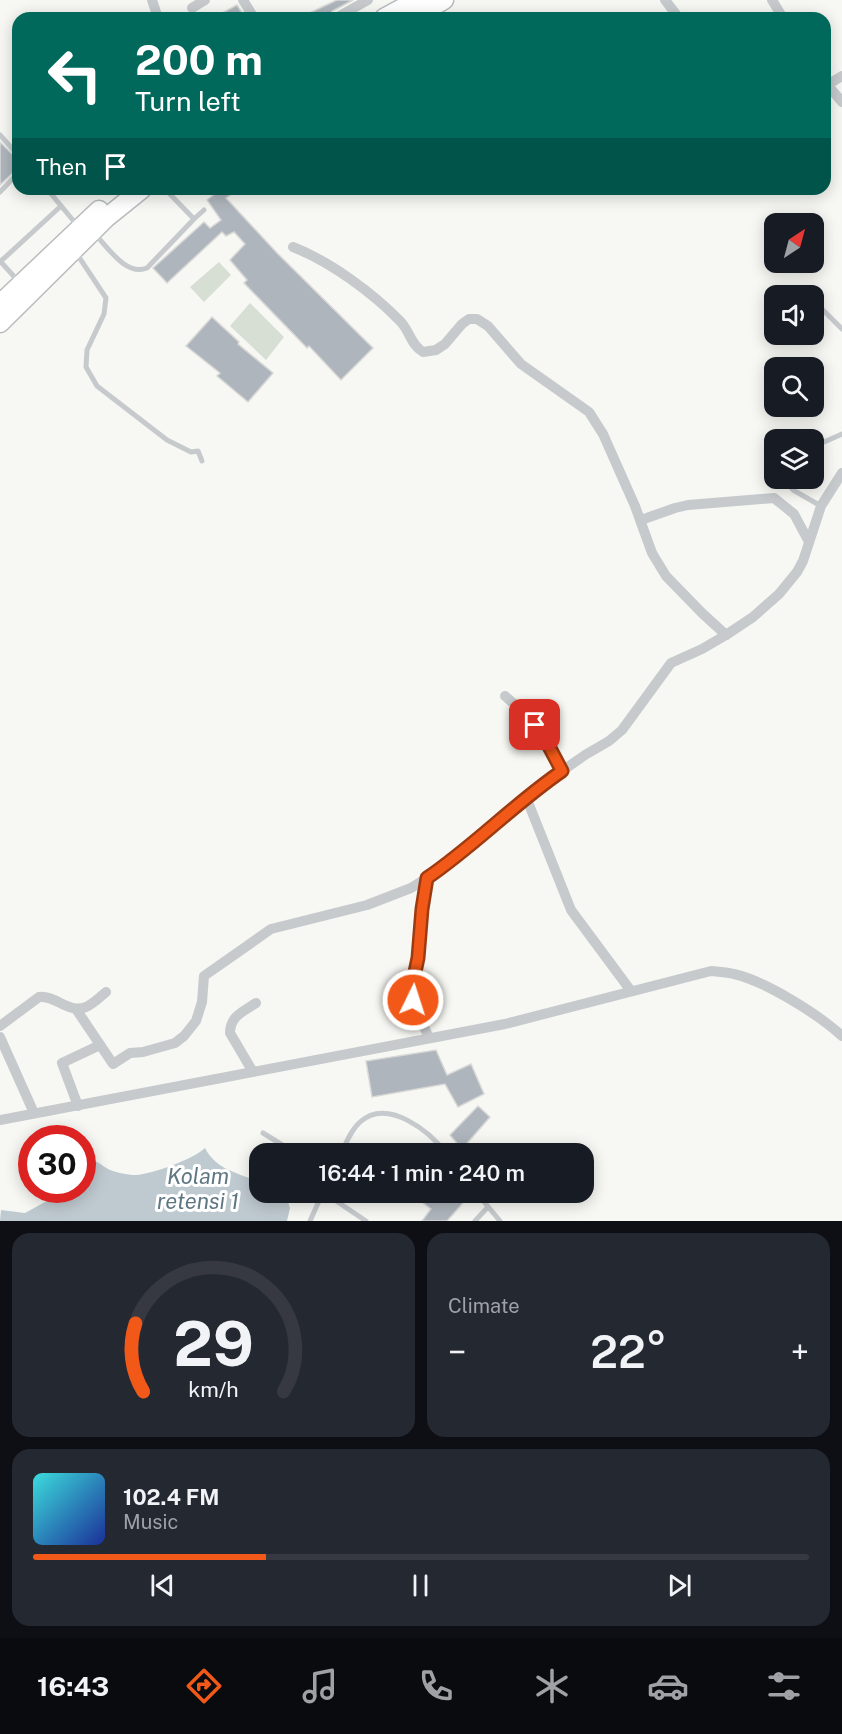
<!DOCTYPE html>
<meta charset="utf-8">
<style>
body{margin:0;font-family:"Public Sans",sans-serif;background:#242831;color:#f1f3f6;height:100vh;display:flex;flex-direction:column;font-size:22px;white-space:nowrap}
*{box-sizing:border-box;margin:0}
p{font-size:20px;color:#9ea1a6}
.icon{flex:none;width:33px;height:33px;fill:none;stroke:currentColor;stroke-width:2;stroke-linecap:round;stroke-linejoin:round}
.map{position:relative;height:1221px;overflow:hidden}
.details{display:flex;flex-direction:column;gap:12px;padding:12px;background:#0d0f14;flex:1}
.details>*{flex:none}
.guide{position:absolute;left:12px;top:12px;width:819px;height:183px;border-radius:18px;box-shadow:0 3px 15px #0003;background:#00695c;color:#fff;overflow:hidden}
.needle{width:39px;rotate:36deg}
.controls{position:absolute;left:764px;top:213px;display:grid;gap:12px}
.controls a{display:grid;place-items:center;width:60px;height:60px;border-radius:12px;background:#171b24;box-shadow:0 3px 15px #0003;font-size:30px}
.speed{position:absolute;left:18px;top:1125px;display:flex;gap:12px;font-size:30px;font-weight:700;text-align:center}
.speed>*{display:grid;place-content:center;width:78px;height:78px;border-radius:50%;background:#171b24;box-shadow:0 3px 15px #0003;line-height:1}
.speed .limit{border:9px solid #d22;background:#fff;color:#111}
.pin{position:absolute;display:grid;place-items:center;width:51px;height:51px;color:#fff;margin:-26px;border-radius:12px;box-shadow:0 3px 9px #0006}
.me{position:absolute;width:66px;margin:-33px;rotate:4deg;stroke-linejoin:round;filter:drop-shadow(0 0 4px #0008)}
.turn{display:flex;align-items:center;gap:21px;height:126px;padding:0 24px;font-size:27px}
.turn .icon{width:78px;height:78px;stroke-width:2.5}
.turn b{display:block;font-size:42px;line-height:51px}
.then{display:flex;align-items:center;height:57px;padding:0 24px;background:#0003;gap:12px;font-size:22px}
.big{font-size:45px;font-weight:600;line-height:1.1}
.details .widget{flex:1;display:flex;flex-direction:column;justify-content:center;gap:9px;min-width:0;padding:0 21px;border-radius:18px;background:#242831}
.details .dial{align-items:center;gap:0}
.dial svg{height:156px;overflow:visible;fill:none;stroke:#363941;stroke-width:7;stroke-linecap:round;text-anchor:middle}
.dial text{fill:#f1f3f6;stroke:none}
.song{display:flex;align-items:center;gap:18px}
.cover{width:72px;height:72px;border-radius:9px;background:linear-gradient(135deg,hsl(180 70% 55%),hsl(230 70% 35%))}
.played{height:6px;border-radius:3px;background:linear-gradient(90deg,#f25918 30%,#363941 30%)}
.keys{display:flex;justify-content:space-around;direction:ltr}
.heat{display:flex;justify-content:space-between;align-items:center;font-size:33px;direction:ltr}
.details .tiles{flex:1;display:grid;gap:12px;grid-template-columns:1fr 1fr}
.widget:last-child{grid-column:span 2}
.trip{position:absolute;left:249px;top:1143px;width:345px;height:60px;border-radius:18px;background:#171b24;box-shadow:0 3px 15px #0003;font-weight:600;line-height:60px;text-align:center}
.tab-bar{display:flex;height:96px;justify-content:space-around;align-items:center;background:#090b0e;color:#9ea1a6}
.tab-bar .icon{width:42px;height:42px}
.tab-bar .active{color:#f25918}
.tab-bar b{font-size:27px;color:#f1f3f6}
.map>svg:first-child{display:block}
</style>
<div class="map">
<svg width="842" height="1221" viewBox="0 0 842 1221">
<rect width="100%" height="100%" fill="#f7f7f3"/>
<g fill="#d7dfd4">
<path d="M 219,262 L 231,275 L 204,302 L 190,287 Z"/>
<path d="M 250,303 L 284,337 L 266,360 L 230,326 Z"/>
</g>
<path fill="#bfcad0" d="M 205,1148 C 216,1170 239,1173 259,1182 L 260,1192 L 285,1193 L 290,1208 L 287,1221 L 0,1221 L 1,1210 L 25,1213 L 56,1196 L 62,1190 L 82,1190 L 84,1160 C 97,1157 102,1168 113,1171 C 119,1173 129,1175 136,1175 C 152,1174 194,1159 205,1148 Z"/>
<g fill="#aeb5bc" stroke="#d8d8d6" stroke-width="1.5">
<path d="M 337,0 L 353,0 L 332,11 L 329,18 L 299,18 Z"/>
<path d="M 237,5 L 245,18 L 213,18 Z"/>
<path d="M 0,142 L 18,160 L 18,168 L 0,185 Z"/>
<path d="M 213,189 L 225,189 L 230,195 L 226,198 L 277,253 L 373,348 L 341,380 L 309,346 L 307,348 L 244,283 L 247,280 L 230,260 L 245,244 L 234,232 L 226,236 L 222,232 L 167,283 L 153,268 L 204,222 L 210,228 L 221,220 L 207,200 L 216,193 Z"/>
<path d="M 212,317 L 239,342 L 238,344 L 273,373 L 248,402 L 217,376 L 220,373 L 186,346 Z"/>
<path d="M 436,1050 L 447,1075 L 471,1064 L 484,1094 L 458,1107 L 445,1084 L 372,1097 L 366,1061 Z"/>
<path d="M 478,1106 L 490,1117 L 462,1149 L 450,1135 Z"/>
<path d="M 409,1192 L 462,1192 L 468,1197 L 447,1221 L 422,1221 L 431,1209 Z"/>
</g>
<g fill="none" stroke-linecap="round" stroke-linejoin="round">
<g stroke="#b8bcbf" stroke-width="21">
<g id="highway">
<path d="M 384,18 L 417,0"/>
<path d="M 413,18 L 444,0"/>
<path d="M 0,304 L 99,210"/>
<path d="M 0,323 L 106,218 L 142,189"/>
</g>
</g>
<g stroke="#c6cacd" stroke-width="5">
<path d="M 0,135 L 18,155"/>
<path d="M 47,189 L 77,225"/>
<path d="M 0,192 L 18,173"/>
<path d="M 194,219 L 204,210"/>
<path d="M 94,233 C 107,246 126,277 147,268 L 194,219 L 165,189"/>
<path d="M 75,251 L 106,298 L 104,314 L 87,350 L 86,367 L 97,386 L 167,440 L 191,452 L 198,451 L 202,461"/>
<path d="M 0,261 L 19,282"/>
<path d="M 0,262 L 61,206"/>
<path d="M 805,292 L 809,296"/>
<path d="M 813,300 L 842,329"/>
<path d="M 813,447 L 842,434"/>
<path d="M 783,478 L 793,490 L 821,506"/>
<path d="M 263,1133 L 297,1154"/>
<path d="M 341,1154 C 346,1143 351,1130 360,1122 C 388,1097 430,1132 447,1154"/>
<path d="M 476,1192 L 500,1221"/>
<path d="M 310,1221 L 323,1192 L 366,1221"/>
<path d="M 475,1221 L 487,1208"/>
</g>
<g stroke="#c6cacd" stroke-width="10">
<path d="M 152,0 L 158,18"/>
<path d="M 243,0 L 254,18"/>
<path d="M 665,0 L 679,18"/>
<path d="M 772,0 L 783,18"/>
<path d="M 192,8 L 205,0"/>
<path d="M 336,18 L 368,0"/>
<path d="M 825,82 L 842,102"/>
<path d="M 827,85 L 842,76"/>
<path d="M 293,247 C 331,262 373,293 401,322 C 410,332 411,345 423,352 L 436,350 L 445,344 L 462,324 L 469,319 L 477,319 L 488,326 L 521,364 L 589,412 L 603,434 L 635,506 L 652,553 L 666,576 L 702,613 L 726,635"/>
<path d="M 641,520 L 675,508 L 688,505 L 774,498 L 794,514 L 809,542"/>
<path d="M 505,696 L 527,715 L 543,735 L 562,771"/>
<path d="M 526,797 L 571,910 L 631,991"/>
<path d="M 427,878 L 422,909 L 418,958 L 411,991 L 413,1001 L 429,1038"/>
<path d="M 76,1009 L 113,1064 L 130,1053 L 143,1052 L 175,1043 L 184,1036 L 196,1021 L 202,1002 L 204,976 L 271,929 L 367,905 L 411,888 L 443,868 L 542,785 L 585,755 L 609,741 L 622,730 L 671,663 L 702,649 L 726,635 L 753,617 L 779,594 L 797,572 L 803,561 L 821,506 L 842,473"/>
<path d="M 0,1026 L 39,997 C 56,995 68,1014 86,1007 C 93,1004 100,997 106,992"/>
<path d="M 0,1037 L 34,1113"/>
<path d="M 253,1072 L 230,1033 C 230,1016 244,1011 256,1003"/>
<path d="M 78,1106 L 62,1063 L 100,1045"/>
<path d="M 0,1120 L 505,1024 L 711,971 C 719,972 726,972 734,974 C 765,981 818,1014 842,1036"/>
</g>
<use href="#highway" stroke="#fff" stroke-width="18"/>
</g>
<g fill="none" stroke-linecap="round" stroke-linejoin="round">
<g stroke="#9d3a10" stroke-width="15">
<path id="route" d="M 413,1000 L 411,991 L 418,958 L 422,909 L 427,878 C 474,846 514,804 562,771 L 543,735 L 535,725"/>
</g>
<use href="#route" stroke="#f25918" stroke-width="10"/>
</g>
<g text-anchor="middle" dominant-baseline="central" stroke-width="6" stroke-linejoin="round" paint-order="stroke">
<g font-size="22" font-style="italic" fill="#5f7783" stroke="#fff">
<text x="198" y="1176">Kolam<tspan x="198" dy="25">retensi 1</tspan></text>
</g>
</g>
</svg>
<div class="controls">
<a><svg class="needle" viewBox="-14 -14 28 28"><path d="M0-13l5 13h-10z" fill="#e53935"/><path d="M0 13l5-13h-10z" fill="#9ea1a6"/></svg></a>
<a><svg class="icon" aria-label="sound" viewBox="0 0 24 24"><path d="M4 9h4l5-4v14l-5-4H4zM17 9q2 3 0 6"/></svg></a>
<a><svg class="icon" aria-label="search" viewBox="0 0 24 24"><circle cx="10" cy="10" r="6"/><path d="M15 15l6 6"/></svg></a>
<a><svg class="icon" aria-label="layers" viewBox="0 0 24 24"><path d="M12 4l9 5-9 5-9-5zM3 14l9 5 9-5"/></svg></a>
</div>
<div class="speed"><div class="limit">30</div></div>
<div class="pin" style="left:535px;top:725px;background:#d93025"><svg class="icon" aria-label="arrive" viewBox="0 0 24 24"><path d="M6 21V4h12l-3 4 3 4H6"/></svg></div>
<svg class="me" style="left:413px;top:1000px" viewBox="-20 -20 40 40"><circle r="17" fill="#f25918" stroke="#fff" stroke-width="3"/><path d="M0-11L8 9 0 5-8 9z" fill="#fff"/></svg>
<div class="trip">16:44 · 1 min · 240 m</div>
<div class="guide">
<div class="turn"><svg class="icon" aria-label="left" viewBox="0 0 24 24"><path d="M17 20v-9H6M10 6l-5 5 5 5"/></svg><div><b>200 m</b>Turn left</div></div>
<div class="then">Then<svg class="icon" aria-label="arrive" viewBox="0 0 24 24"><path d="M6 21V4h12l-3 4 3 4H6"/></svg></div>
</div>
</div>
<section class="details">
<div class="tiles">
<div class="widget dial"><svg viewBox="0 0 100 80">
<path d="M14 69A42 42 0 1 1 86 69"/>
<path d="M14 69A42 42 0 0 1 10 34" stroke="#f25918"/>
<text x="50" y="56" font-size="32" font-weight="700">29</text>
<text x="50" y="72" font-size="11">km/h</text>
</svg></div>
<div class="widget"><p>Climate</p>
<div class="heat"><a>−</a><b class="big">22°</b><a>+</a></div>
</div>
<div class="widget">
<div class="song"><i class="cover"></i><div><b>102.4 FM</b><p>Music</p></div></div>
<div class="played"></div>
<div class="keys"><svg class="icon" aria-label="previous" viewBox="0 0 24 24"><path d="M18 5L8 12l10 7zM5 5v14"/></svg><svg class="icon" aria-label="pause" viewBox="0 0 24 24"><path d="M8 5v14M16 5v14"/></svg><svg class="icon" aria-label="next" viewBox="0 0 24 24"><path d="M6 5l10 7-10 7zM19 5v14"/></svg></div>
</div>
</div>
</section>
<nav class="tab-bar">
<b>16:43</b>
<svg class="icon active" aria-label="directions" viewBox="0 0 24 24"><path d="M12 3l9 9-9 9-9-9zM9 14v-3h6M13 9l2 2-2 2"/></svg>
<svg class="icon" aria-label="music" viewBox="0 0 24 24"><path d="M9 18V5l10-2v13"/><circle cx="6" cy="18" r="3"/><circle cx="16" cy="16" r="3"/></svg>
<svg class="icon" aria-label="phone" viewBox="0 0 24 24"><path d="M5 4h4l2 5-3 2q2 4 5 5l2-3 5 2v4C11 20 4 13 5 4z"/></svg>
<svg class="icon" aria-label="climate" viewBox="0 0 24 24"><path d="M12 3v18M4 7l16 10M4 17L20 7"/></svg>
<svg class="icon" aria-label="car" viewBox="0 0 24 24"><path d="M5 17H2v-5l4-1 3-4h7l3 4 3 1v5h-3M9 17h6M6 11h13"/><circle cx="7" cy="17" r="2"/><circle cx="17" cy="17" r="2"/></svg>
<svg class="icon" aria-label="filters" viewBox="0 0 24 24"><path d="M4 7h16M4 17h16"/><circle cx="9" cy="7" r="2"/><circle cx="15" cy="17" r="2"/></svg>
</nav>
